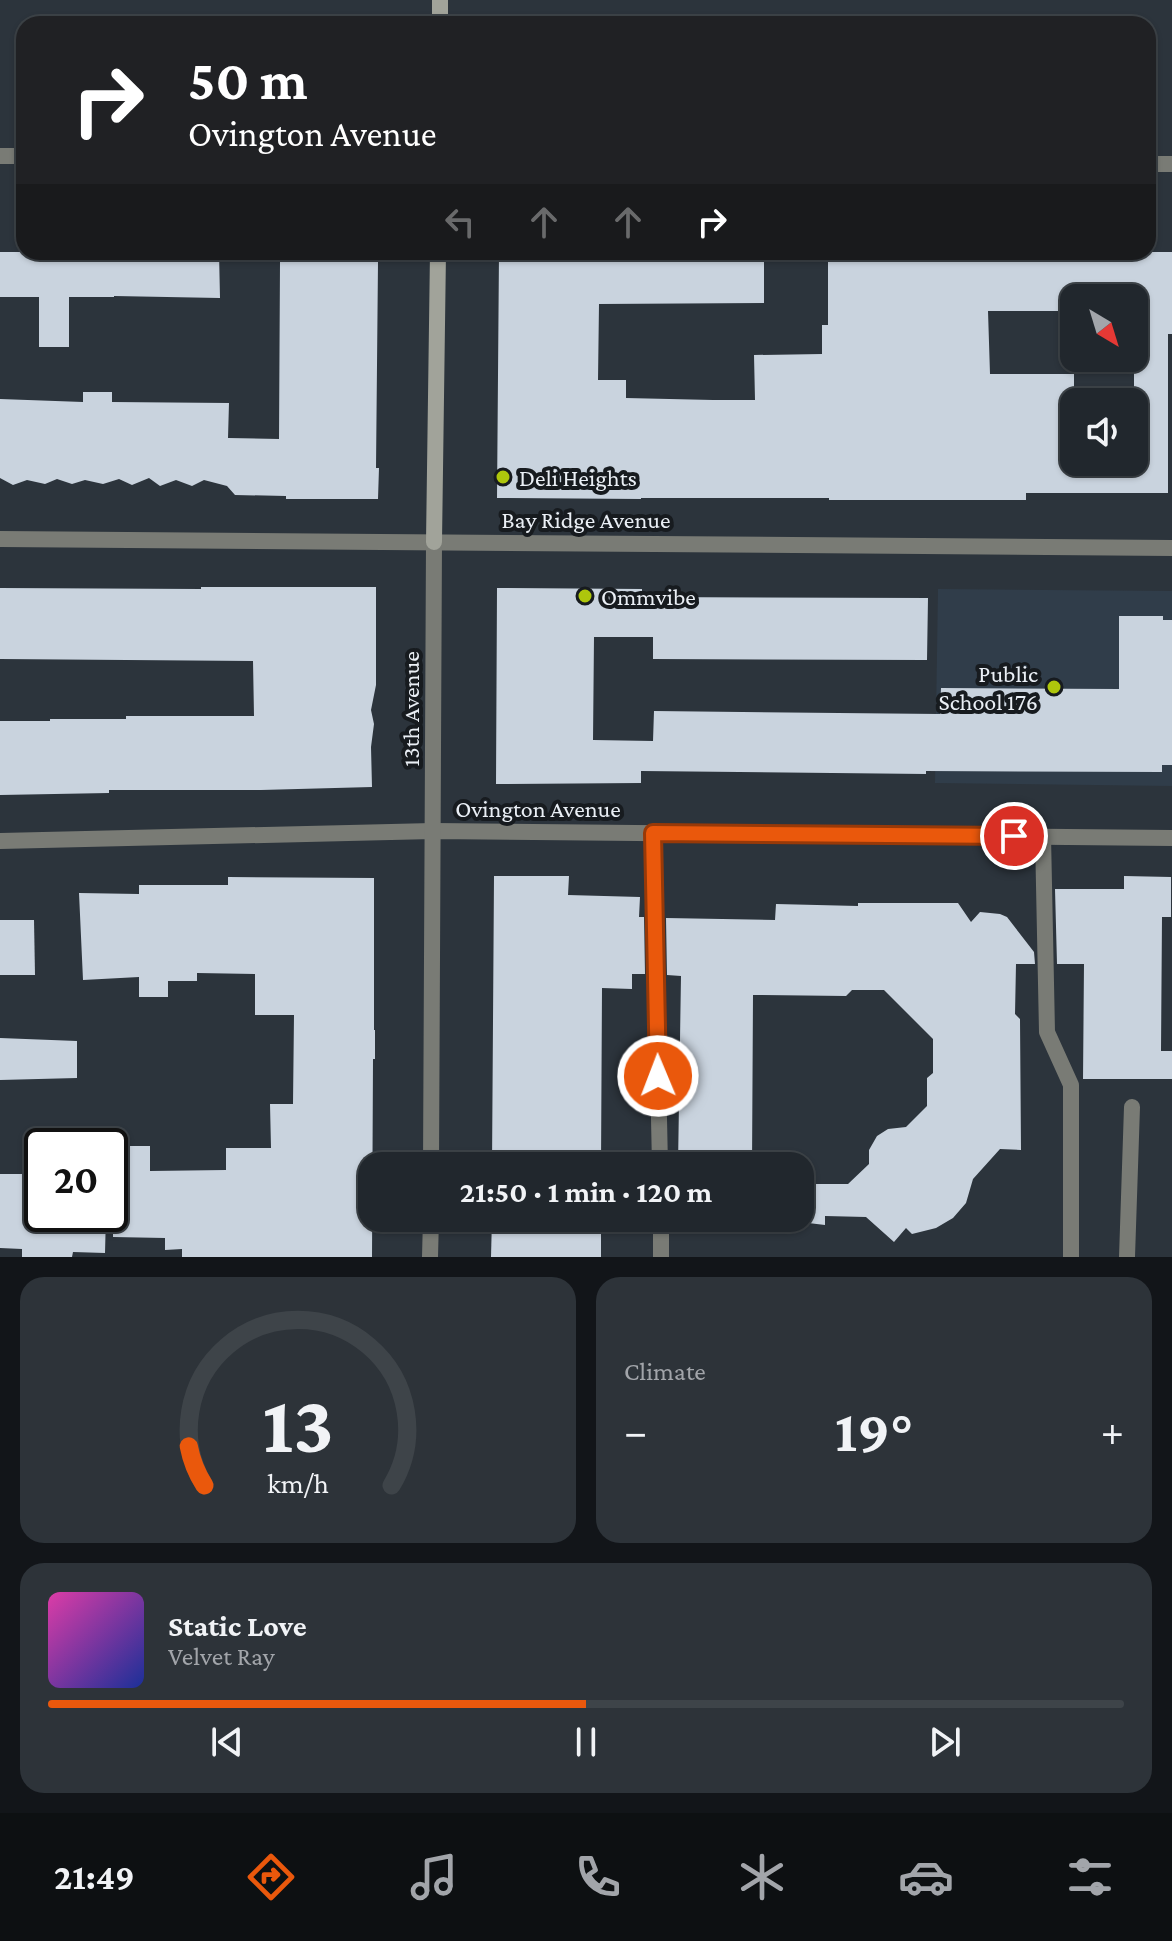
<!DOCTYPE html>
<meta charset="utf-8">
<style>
body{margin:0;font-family:"Crimson Pro",serif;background:#2d3339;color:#f1f3f6;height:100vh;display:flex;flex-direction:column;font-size:30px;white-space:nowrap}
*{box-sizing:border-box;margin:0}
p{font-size:26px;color:#a2a5aa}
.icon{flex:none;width:44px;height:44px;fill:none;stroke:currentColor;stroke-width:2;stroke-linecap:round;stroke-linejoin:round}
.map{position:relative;height:1257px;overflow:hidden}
.side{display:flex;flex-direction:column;gap:20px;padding:20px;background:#121519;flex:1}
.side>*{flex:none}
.hud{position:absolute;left:16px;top:16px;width:1140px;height:244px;border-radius:24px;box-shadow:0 2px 6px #0004,0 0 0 2px #3e4449;background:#202124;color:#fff;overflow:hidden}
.needle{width:52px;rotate:142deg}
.tools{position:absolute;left:1060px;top:284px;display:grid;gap:16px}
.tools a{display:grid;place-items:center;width:88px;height:88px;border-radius:16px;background:#21272d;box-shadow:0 2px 6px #0004,0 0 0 2px #3e4449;font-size:40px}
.speed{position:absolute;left:24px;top:1128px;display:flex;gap:16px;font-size:40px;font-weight:700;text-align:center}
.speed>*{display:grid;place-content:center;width:104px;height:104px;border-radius:50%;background:#21272d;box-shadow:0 2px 6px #0004,0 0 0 2px #3e4449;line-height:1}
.speed .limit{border:4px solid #111;border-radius:12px;background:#fff;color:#111}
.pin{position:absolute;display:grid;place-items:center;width:68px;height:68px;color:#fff;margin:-34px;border:4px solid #fff;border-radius:50%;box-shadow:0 2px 8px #0007}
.me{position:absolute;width:88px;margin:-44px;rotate:359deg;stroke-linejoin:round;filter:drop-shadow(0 0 6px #0008)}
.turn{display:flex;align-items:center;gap:28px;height:168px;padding:0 40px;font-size:36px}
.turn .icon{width:104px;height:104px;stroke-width:2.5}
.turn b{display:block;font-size:56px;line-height:68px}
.lanes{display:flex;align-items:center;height:76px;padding:0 40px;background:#0003;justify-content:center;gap:40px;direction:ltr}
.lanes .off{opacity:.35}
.big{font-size:60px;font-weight:700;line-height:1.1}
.side .widget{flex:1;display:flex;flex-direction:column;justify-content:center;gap:12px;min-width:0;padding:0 28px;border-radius:24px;background:#2d3339}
.side .dial{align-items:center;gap:0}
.dial svg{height:208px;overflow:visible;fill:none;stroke:#3e4449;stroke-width:7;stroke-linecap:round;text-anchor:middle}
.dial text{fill:#f1f3f6;stroke:none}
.song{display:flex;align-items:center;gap:24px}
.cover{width:96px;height:96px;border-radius:12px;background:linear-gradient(135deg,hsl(320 70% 55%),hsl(230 70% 35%))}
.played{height:8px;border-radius:4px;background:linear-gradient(90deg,#ea580c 50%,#3e4449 50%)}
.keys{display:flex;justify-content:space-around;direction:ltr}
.heat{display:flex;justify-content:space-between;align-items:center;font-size:44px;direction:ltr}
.side .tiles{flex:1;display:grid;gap:20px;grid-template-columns:1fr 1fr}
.widget:last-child{grid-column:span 2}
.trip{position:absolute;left:358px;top:1152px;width:456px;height:80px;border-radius:24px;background:#21272d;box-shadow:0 2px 6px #0004,0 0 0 2px #3e4449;font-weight:700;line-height:80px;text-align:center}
.dock{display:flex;height:128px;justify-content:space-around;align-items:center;background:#0d1012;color:#a2a5aa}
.dock .icon{width:56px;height:56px}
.dock .on{color:#ea580c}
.dock b{font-size:36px;color:#f1f3f6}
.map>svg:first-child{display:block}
</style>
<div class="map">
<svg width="1172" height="1257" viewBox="0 0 1172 1257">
<rect width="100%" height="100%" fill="#2c343c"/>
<path fill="#303d4a" d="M 938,589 L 1172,591 L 1172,786 L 935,783 Z"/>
<g fill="#c9d3de" fill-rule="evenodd">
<path d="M 0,252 L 219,252 L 220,298 L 114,296 L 114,297 L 69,297 L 69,347 L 39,347 L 39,297 L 0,297 Z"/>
<path d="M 499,252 L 764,252 L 764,303 L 599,304 L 598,380 L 626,380 L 626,398 L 713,400 L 755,400 L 754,355 L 822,354 L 822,325 L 828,325 L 828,252 L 1172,252 L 1172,334 L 1168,334 L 1168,493 L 1026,493 L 1026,500 L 829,500 L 829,498 L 641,498 L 641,499 L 497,498 ZM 1074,298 L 1134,298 L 1134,462 L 1074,462 L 1074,374 L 990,374 L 988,311 L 1074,311 Z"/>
<path d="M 280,262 L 378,262 L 376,468 L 379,468 L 378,499 L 286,499 L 286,496 L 235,495 L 227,486 L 204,480 L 192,486 L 176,480 L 160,486 L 149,478 L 132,485 L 119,479 L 103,484 L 85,480 L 72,484 L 57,479 L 45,484 L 27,480 L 13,485 L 0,478 L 0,399 L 83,402 L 83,392 L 112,392 L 112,402 L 229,403 L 228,438 L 279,439 Z"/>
<path d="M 201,587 L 376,587 L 376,685 L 371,710 L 374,724 L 371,747 L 372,787 L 261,790 L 109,790 L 109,793 L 0,795 L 0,721 L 50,721 L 50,719 L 126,719 L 126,716 L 254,716 L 253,661 L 0,659 L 0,588 L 201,589 Z"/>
<path d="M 497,588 L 642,589 L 642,597 L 928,598 L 927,660 L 653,659 L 653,637 L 594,637 L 593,740 L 653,741 L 654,711 L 940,714 L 941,688 L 1119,689 L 1119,616 L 1163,616 L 1163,620 L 1172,620 L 1172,765 L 1162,765 L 1162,772 L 926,771 L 926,774 L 641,771 L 641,783 L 496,784 Z"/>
<path d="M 494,876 L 569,876 L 568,895 L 640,897 L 639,917 L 644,917 L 645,974 L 632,974 L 632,989 L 602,988 L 601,1166 L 492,1166 Z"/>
<path d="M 1124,876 L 1171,877 L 1171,917 L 1162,917 L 1161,1051 L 1172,1051 L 1172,1079 L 1083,1079 L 1084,964 L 1057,964 L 1055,889 L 1124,889 Z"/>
<path d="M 228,877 L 374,878 L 374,1030 L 375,1030 L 375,1059 L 373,1059 L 372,1257 L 182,1257 L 182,1249 L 165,1250 L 165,1238 L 113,1237 L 113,1146 L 150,1146 L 150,1171 L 226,1170 L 226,1148 L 271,1148 L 270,1104 L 293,1104 L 294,1015 L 255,1015 L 255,974 L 197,973 L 197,981 L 168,981 L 168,997 L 139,997 L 139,977 L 83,980 L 79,893 L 139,894 L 139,885 L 228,885 Z"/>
<path d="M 858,903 L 958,903 L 971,922 L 980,912 L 1000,914 L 1007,917 L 1034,952 L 1035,964 L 1016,964 L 1015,1014 L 1020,1019 L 1021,1150 L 1000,1149 L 973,1179 L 966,1203 L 953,1218 L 936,1228 L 912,1234 L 906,1228 L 894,1242 L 866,1217 L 825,1216 L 825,1225 L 800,1222 L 800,1184 L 848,1184 L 869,1164 L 869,1150 L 877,1136 L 888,1129 L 906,1127 L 927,1106 L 927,1078 L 933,1073 L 933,1039 L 884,990 L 852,990 L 846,996 L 753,995 L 752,1166 L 678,1166 L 681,976 L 667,975 L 666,918 L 775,920 L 776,904 L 858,906 Z"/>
<path d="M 0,920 L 34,920 L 35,975 L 0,975 Z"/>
<path d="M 0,1038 L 77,1041 L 77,1078 L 0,1080 Z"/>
<path d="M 0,1174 L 42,1174 L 42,1214 L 106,1214 L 105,1253 L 73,1252 L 72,1257 L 22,1257 L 22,1249 L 0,1248 Z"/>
<path d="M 492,1218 L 601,1218 L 601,1257 L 491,1257 Z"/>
</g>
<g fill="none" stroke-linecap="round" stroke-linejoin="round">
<g stroke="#797b75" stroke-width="16">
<path d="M 653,833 L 660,1166"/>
<path d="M 1043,836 L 1047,1032 L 1071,1085 L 1071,1257"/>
<path d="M 661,1218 L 661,1257"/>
<path d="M 1127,1257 L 1132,1107"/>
</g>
<g stroke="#797b75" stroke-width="16">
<path d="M 0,156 L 24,156"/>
<path d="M 1148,164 L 1172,164"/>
<path d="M 0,539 L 1172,548"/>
<path d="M 0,841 L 433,831 L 1172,838"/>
<path d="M 431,1166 L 434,542"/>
<path d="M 430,1257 L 431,1218"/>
</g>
<g stroke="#a1a39a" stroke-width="16">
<path d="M 440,24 L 440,0"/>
<path d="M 434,542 L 438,252"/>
</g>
</g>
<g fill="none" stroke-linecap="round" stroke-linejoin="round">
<g stroke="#983908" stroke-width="20">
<path id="route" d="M 658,1076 L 653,833 L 1014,836"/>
</g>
<use href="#route" stroke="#ea580c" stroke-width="14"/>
</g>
<g fill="#aec60c" stroke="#171b1f" stroke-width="3">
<circle cx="503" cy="477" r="8"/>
<circle cx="585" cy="596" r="8"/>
<circle cx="1054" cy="687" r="8"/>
</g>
<g text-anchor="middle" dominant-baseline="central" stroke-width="8" stroke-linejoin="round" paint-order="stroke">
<g font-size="24" fill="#eaeff5" stroke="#171b1f" text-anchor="start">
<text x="519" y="477">Deli Heights</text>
<text x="601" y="596">Ommvibe</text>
<text x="1038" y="673" text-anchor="end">Public<tspan x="1038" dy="28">School 176</tspan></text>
</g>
<g font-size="24" fill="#eaeff5" stroke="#171b1f">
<text x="586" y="519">Bay Ridge Avenue</text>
<text transform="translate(410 709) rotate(-90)">13th Avenue</text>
<text x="538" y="808">Ovington Avenue</text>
</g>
</g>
</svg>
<div class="tools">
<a><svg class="needle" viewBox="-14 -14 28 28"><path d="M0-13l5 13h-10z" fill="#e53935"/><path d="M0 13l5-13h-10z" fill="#a2a5aa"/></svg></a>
<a><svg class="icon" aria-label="sound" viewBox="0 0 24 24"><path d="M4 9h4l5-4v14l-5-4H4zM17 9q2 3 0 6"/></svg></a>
</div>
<div class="speed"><div class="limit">20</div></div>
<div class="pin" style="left:1014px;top:836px;background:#d93025"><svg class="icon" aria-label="arrive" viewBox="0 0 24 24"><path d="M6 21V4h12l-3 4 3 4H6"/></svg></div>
<svg class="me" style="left:658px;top:1076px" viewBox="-20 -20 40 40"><circle r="17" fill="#ea580c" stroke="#fff" stroke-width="3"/><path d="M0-11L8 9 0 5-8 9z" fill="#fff"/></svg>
<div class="trip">21:50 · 1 min · 120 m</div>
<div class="hud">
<div class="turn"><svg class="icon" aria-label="right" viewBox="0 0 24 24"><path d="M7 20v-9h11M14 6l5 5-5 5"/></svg><div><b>50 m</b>Ovington Avenue</div></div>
<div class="lanes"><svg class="icon off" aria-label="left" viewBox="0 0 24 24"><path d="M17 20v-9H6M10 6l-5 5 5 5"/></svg><svg class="icon off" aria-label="ahead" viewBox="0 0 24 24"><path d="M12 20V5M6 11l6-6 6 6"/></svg><svg class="icon off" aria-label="ahead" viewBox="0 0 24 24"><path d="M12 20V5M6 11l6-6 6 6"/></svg><svg class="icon" aria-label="right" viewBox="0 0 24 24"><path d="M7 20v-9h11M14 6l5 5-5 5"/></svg></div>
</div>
</div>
<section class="side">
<div class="tiles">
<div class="widget dial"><svg viewBox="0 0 100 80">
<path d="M14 69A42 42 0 1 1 86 69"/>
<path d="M14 69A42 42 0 0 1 8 54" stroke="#ea580c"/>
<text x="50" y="56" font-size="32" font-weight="700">13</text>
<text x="50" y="72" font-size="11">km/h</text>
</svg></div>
<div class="widget"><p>Climate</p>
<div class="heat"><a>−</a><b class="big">19°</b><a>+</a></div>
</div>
<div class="widget">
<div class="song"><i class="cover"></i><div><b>Static Love</b><p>Velvet Ray</p></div></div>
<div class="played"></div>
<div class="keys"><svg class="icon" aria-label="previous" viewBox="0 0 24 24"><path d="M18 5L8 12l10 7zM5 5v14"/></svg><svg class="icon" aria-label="pause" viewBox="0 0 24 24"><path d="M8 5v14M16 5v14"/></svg><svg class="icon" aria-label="next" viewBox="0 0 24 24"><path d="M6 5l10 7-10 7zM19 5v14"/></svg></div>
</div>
</div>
</section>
<nav class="dock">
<b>21:49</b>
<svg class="icon on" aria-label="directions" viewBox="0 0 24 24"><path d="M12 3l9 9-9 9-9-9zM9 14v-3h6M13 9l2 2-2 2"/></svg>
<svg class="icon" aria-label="music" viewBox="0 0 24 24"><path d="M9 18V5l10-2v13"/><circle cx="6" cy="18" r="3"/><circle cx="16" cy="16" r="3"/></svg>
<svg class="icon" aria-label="phone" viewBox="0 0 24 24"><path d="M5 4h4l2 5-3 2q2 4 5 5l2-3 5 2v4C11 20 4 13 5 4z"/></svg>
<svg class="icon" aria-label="climate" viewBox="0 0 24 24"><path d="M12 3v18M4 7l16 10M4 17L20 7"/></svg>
<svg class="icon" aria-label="car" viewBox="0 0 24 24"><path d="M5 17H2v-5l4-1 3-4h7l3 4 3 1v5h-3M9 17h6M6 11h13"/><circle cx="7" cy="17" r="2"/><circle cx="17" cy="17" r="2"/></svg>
<svg class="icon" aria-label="filters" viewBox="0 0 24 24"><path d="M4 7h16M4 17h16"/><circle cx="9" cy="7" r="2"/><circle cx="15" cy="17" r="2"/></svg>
</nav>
